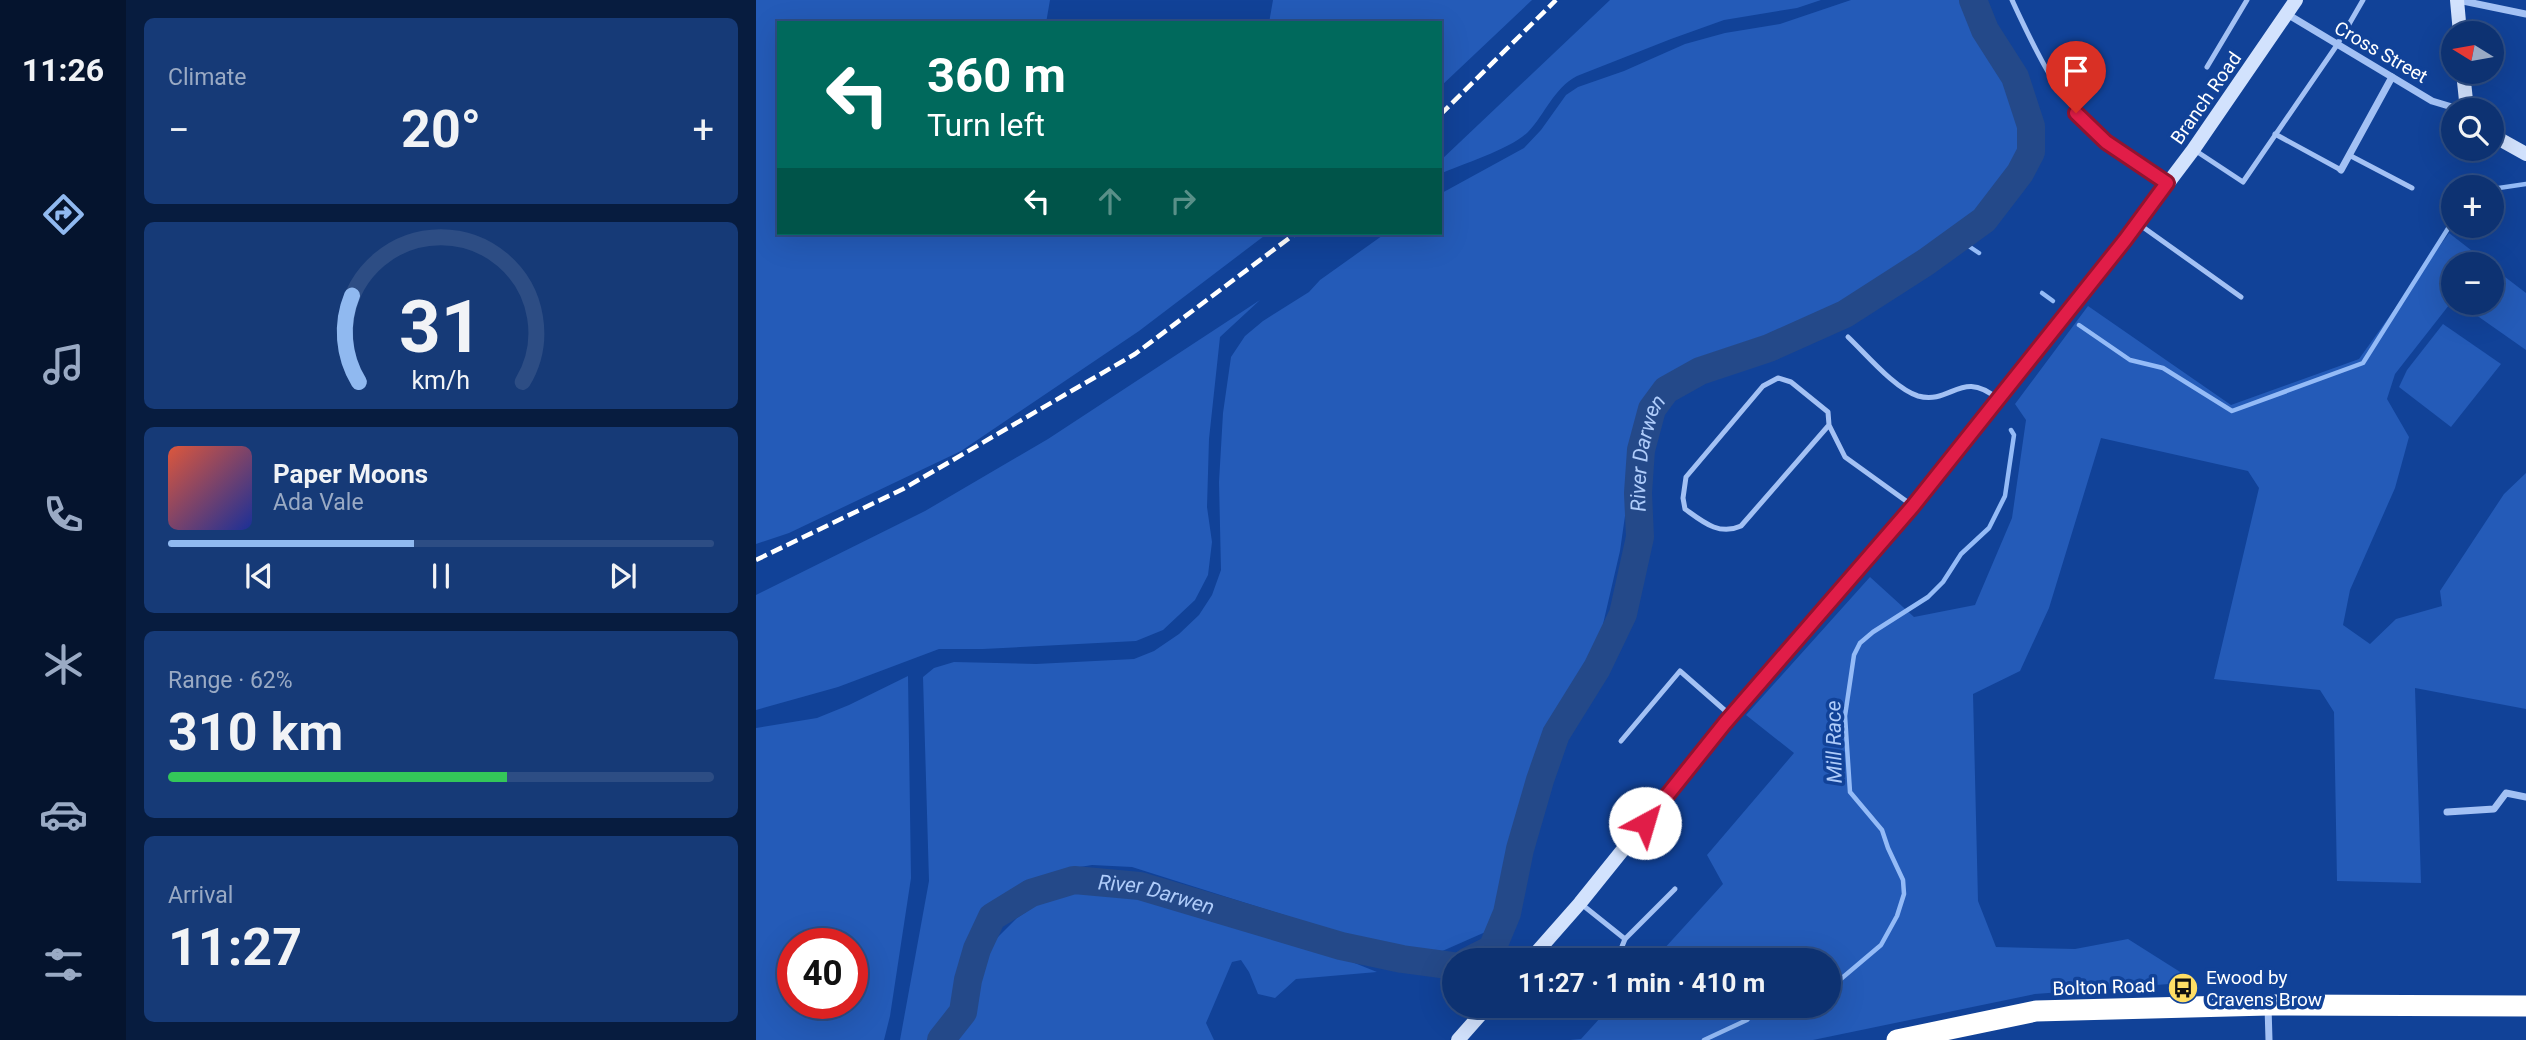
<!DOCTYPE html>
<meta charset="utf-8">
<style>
body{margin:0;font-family:Roboto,sans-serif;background:#163a77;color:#f1f3f6;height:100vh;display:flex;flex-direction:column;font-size:26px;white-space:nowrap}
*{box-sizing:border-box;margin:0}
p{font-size:23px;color:#9aaac4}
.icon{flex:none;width:38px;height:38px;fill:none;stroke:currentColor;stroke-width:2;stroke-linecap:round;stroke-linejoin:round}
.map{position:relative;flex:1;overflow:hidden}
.panel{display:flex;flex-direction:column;gap:18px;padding:18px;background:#071c3f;width:630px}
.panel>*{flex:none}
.guide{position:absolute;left:21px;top:21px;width:665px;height:214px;border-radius:0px;box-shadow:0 7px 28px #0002,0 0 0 2px #2d4d84;background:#00695c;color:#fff;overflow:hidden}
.needle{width:46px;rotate:281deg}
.fabs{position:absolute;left:1685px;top:21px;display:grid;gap:14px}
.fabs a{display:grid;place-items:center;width:63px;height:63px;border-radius:50%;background:#0d3272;box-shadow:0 7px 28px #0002,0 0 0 2px #2d4d84;font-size:35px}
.speed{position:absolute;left:21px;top:928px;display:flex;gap:14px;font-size:35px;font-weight:700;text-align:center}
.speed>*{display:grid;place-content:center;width:91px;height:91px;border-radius:50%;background:#0d3272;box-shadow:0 7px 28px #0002,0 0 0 2px #2d4d84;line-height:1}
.speed .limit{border:10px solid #d22;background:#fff;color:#111}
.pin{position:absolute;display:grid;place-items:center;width:60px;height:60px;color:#fff;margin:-72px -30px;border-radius:50% 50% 50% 0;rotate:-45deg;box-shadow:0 0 7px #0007}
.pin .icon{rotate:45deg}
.me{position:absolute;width:77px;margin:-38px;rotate:39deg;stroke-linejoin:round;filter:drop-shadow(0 0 5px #0008)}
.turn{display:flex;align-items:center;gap:24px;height:147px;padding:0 35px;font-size:32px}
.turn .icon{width:91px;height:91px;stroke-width:2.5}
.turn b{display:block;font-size:49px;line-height:60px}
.lanes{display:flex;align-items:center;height:66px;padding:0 35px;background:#0003;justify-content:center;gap:35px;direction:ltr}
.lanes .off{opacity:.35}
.big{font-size:52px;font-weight:700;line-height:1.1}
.panel .widget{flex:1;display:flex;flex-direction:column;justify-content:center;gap:10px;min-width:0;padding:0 24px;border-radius:10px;background:#163a77}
.panel .dial{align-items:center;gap:0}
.dial svg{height:182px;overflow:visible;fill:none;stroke:#2d4d84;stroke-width:7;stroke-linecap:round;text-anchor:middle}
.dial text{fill:#f1f3f6;stroke:none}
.song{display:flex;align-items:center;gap:21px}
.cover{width:84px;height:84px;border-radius:10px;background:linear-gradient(135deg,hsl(10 70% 55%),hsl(230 70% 35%))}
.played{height:7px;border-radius:4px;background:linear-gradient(90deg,#90b9f0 45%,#2d4d84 45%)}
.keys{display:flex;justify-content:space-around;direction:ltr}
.heat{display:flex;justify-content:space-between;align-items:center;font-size:38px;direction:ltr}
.charge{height:10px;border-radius:5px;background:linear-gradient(90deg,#34c759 62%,#2d4d84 0)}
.trip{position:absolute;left:686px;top:948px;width:399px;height:70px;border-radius:35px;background:#0d3272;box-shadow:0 7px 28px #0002,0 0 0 2px #2d4d84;font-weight:700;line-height:70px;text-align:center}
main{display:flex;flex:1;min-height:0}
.dock{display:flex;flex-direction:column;width:126px;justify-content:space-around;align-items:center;background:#05142e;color:#9aaac4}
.dock .icon{width:49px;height:49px}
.dock .current{color:#90b9f0}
.dock b{font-size:32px;color:#f1f3f6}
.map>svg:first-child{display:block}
</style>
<main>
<nav class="dock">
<b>11:26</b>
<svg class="icon current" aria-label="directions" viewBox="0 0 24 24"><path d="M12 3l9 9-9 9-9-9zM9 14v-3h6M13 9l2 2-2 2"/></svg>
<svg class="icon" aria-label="music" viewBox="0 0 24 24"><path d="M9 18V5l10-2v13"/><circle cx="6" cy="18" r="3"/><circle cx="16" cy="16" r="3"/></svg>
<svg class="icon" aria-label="phone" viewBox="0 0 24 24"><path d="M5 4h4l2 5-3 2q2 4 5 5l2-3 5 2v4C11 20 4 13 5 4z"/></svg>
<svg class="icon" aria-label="climate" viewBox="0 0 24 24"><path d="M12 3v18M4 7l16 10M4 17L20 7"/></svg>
<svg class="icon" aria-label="car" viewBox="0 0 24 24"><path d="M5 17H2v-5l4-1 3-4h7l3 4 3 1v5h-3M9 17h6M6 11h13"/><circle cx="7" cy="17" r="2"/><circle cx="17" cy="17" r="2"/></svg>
<svg class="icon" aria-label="filters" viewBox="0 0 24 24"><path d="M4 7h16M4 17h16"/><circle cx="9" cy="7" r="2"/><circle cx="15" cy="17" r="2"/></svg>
</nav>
<section class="panel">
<div class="widget"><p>Climate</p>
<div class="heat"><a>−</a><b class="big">20°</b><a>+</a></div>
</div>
<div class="widget dial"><svg viewBox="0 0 100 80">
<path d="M14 69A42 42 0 1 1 86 69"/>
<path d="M14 69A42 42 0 0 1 11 31" stroke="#90b9f0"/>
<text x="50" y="56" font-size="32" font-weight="700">31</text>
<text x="50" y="72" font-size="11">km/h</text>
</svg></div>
<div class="widget">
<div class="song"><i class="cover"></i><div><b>Paper Moons</b><p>Ada Vale</p></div></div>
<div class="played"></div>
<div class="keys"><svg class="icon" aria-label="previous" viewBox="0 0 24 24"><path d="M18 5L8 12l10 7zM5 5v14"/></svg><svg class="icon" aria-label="pause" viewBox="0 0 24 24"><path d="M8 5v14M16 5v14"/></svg><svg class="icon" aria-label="next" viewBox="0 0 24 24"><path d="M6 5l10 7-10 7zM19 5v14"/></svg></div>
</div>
<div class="widget"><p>Range · 62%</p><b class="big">310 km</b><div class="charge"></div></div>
<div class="widget"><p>Arrival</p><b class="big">11:27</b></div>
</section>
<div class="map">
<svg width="1770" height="1040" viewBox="0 0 1770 1040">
<rect width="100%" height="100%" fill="#114298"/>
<g fill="#245bb8" fill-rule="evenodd">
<path d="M 0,0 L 294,0 L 290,23 L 23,23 L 23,233 L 512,233 L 383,331 L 205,451 L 33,533 L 0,544 Z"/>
<path d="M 517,0 L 776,0 L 684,87 L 684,23 L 513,23 Z"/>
<path d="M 854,0 L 1065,0 L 1041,8 L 968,20 L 915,39 L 821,76 C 797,89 790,113 772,132 C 755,149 707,164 684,174 L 684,161 Z"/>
<path d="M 1095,0 L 1211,0 L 1254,80 L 1269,133 L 1267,154 L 1256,178 L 1233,204 L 1082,311 L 952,361 L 913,381 L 894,403 L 881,432 L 864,551 L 844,637 L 786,737 L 769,785 L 750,878 L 734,930 L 675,956 L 607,940 L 376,867 L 336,865 L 305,870 L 274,882 L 232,909 L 207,956 L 199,981 L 197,1009 L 171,1040 L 144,1040 L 173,881 L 167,677 L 178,668 L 198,662 L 280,664 L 378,659 L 398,651 L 423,634 L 443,615 L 456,595 L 465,570 L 463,482 L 467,413 L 475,357 L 489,336 L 507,321 L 553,292 L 564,280 L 630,233 L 684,233 L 684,194 L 768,148 L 785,130 L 810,95 L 822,87 L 868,71 L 929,44 L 969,33 L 1024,24 Z"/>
<path d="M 1693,233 L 1733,264 L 1698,264 L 1697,300 L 1639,374 L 1631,399 L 1653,437 L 1639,488 L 1594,590 L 1587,625 L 1614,644 L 1640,619 L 1686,606 L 1684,591 L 1748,494 L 1770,473 L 1770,709 L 1659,688 L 1665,883 L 1581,881 L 1578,712 L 1564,690 L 1458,679 L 1503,488 L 1492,471 L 1345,438 L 1293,608 L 1264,671 L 1217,694 L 1222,901 L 1240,947 L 1319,949 L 1372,939 L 1440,982 L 1279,994 L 1057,1040 L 814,1040 L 825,1039 L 855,1006 L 1073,1006 L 1073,961 L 897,961 L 967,884 L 951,855 L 1038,753 L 990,715 L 1114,577 L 1158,617 L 1219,605 L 1256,518 L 1270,420 L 1259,404 L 1332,306 L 1475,405 L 1603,359 Z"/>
<path d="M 1736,267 L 1770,293 L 1770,350 L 1703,303 L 1736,303 Z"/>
<path d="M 504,300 L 464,337 L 453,439 L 451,507 L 456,542 L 452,575 L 439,600 L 407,630 L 380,641 L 227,649 L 183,649 L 82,687 L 0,710 L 0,595 L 169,511 L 292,439 Z"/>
<path d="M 1687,324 L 1745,364 L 1695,427 L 1643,387 L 1651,370 Z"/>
<path d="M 152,676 L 155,878 L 134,1016 L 128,1040 L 0,1040 L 0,728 L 61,718 L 93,705 ZM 37,943 L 96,943 L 96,1003 L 37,1003 Z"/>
<path d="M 372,893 L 546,942 L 621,972 L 540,979 L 519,998 L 502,994 L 493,972 L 485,960 L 476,962 L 450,1023 L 458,1040 L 193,1040 L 214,1012 L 225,965 L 240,939 L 261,918 L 286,901 L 312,894 Z"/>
</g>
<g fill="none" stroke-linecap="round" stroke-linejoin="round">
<g stroke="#94bbf7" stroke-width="4.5">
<path d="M 1736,189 L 1770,184"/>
<path d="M 1202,239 L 1223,253"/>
<path d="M 1286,293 L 1297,301"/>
<path d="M 1323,325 L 1374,360 L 1407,368 L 1476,411 L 1607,363 L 1698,219"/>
<path d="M 1073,989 L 1125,945 L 1141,916 L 1148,894 L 1147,880 L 1132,848 L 1126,830 L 1094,792 L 1089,716 L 1098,655 L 1104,643 L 1117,632 L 1172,597 L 1187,582 L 1205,554 L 1233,528 L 1249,496 L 1258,435 L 1255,430"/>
<path d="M 948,1040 L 991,1020 L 1003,1006"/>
</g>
<g stroke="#244989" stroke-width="28">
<path id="s1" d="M 712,961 L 736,949 L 751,913 L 764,849 L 784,780 L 800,734 L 841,668 L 867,614 L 884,537 L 882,493 L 885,450 L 896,409 L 910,390 L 944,371 L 1013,348 L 1089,314 L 1170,262 L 1228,220 L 1264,173 L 1275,152 L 1275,126 L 1259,77 L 1229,30 L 1217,0"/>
<path id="s2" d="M 185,1040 L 207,1012 L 212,980 L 221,949 L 236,917 L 275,893 L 318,880 L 384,886 L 585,946 L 646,959 L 698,966"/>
</g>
<g stroke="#a3c1f4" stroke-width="5">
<path d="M 1256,0 C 1282,56 1301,98 1348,140 C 1366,157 1390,170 1411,183"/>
<path d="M 1451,67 L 1491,0"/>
<path d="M 1519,134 L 1585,170"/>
<path d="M 1440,151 L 1487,182 L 1581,45 L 1607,0"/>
<path d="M 1593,155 L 1656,188"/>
<path d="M 1384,225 L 1485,297"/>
<path d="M 1092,337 C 1110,354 1139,389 1162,396 C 1196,405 1205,368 1242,399"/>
<path d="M 1073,425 L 985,526 C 963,536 947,522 929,509 L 927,498 L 930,477 L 1007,386 L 1022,378 L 1035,382 L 1072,412 L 1073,425 L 1089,457 L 1157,506"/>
<path d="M 865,741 L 924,671 L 973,714"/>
<path d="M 824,903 L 869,939 L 865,949 L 854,961"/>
<path d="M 869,939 L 919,889"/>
<path d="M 805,1013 L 812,1006"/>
</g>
<g stroke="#a3c1f4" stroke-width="7">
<path d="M 1702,0 L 1770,14"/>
<path d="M 1531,14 L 1676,101 L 1706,110"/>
<path d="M 1585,170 L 1636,77"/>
<path d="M 1691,812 L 1738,809 L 1750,793 L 1770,797"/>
<path d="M 1512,1006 L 1513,1040"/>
</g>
<g stroke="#d2e2fd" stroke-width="14">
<path d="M 1701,0 L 1704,33"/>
<path d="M 1707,72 L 1711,110"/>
<path d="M 1736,135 L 1770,154"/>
<path d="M 773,961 L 824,903 L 969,723 L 1157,506 L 1369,240 L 1437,150 L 1540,0"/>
<path d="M 702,1040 L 732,1006"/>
</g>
<path stroke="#fff" stroke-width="21" d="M 1141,1040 L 1280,1011 L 1512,1005 L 1770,1006"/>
<g stroke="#fff" stroke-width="4.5" stroke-dasharray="12 5" stroke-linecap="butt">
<path d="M 684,115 L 800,0"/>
<path d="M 0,560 L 147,489 L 379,354 L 540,233"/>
</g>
</g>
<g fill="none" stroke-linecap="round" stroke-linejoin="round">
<g stroke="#92132f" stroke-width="18">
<path id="route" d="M 889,823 L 969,723 L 1157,506 L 1369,240 L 1411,183 L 1350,142 L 1320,113"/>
</g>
<use href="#route" stroke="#e11d48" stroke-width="12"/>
</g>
<defs>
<g id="bus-disc" transform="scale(1.575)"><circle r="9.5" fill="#ffde65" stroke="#114298"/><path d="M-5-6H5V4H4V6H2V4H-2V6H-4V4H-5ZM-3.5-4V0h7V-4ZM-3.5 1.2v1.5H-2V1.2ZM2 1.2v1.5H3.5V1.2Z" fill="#111"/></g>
</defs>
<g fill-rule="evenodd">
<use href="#bus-disc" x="1427" y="988"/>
</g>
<g text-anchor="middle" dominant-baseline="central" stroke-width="7" stroke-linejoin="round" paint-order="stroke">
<g font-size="19" fill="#fff" stroke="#114298">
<text transform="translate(1625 52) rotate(30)">Cross Street</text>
<text transform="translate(1450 98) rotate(-55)">Branch Road</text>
<text transform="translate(1348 987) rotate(-2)">Bolton Road</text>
</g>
<g font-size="19" fill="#fff" stroke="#114298" text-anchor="start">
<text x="1450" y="977">Ewood by<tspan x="1450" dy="22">Cravens Brow</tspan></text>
</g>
<g font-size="21" font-style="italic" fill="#afccfa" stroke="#114298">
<text stroke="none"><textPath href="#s1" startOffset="553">River Darwen</textPath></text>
<text transform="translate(1078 742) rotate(-91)">Mill Race</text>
<text stroke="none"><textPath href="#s2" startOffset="310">River Darwen</textPath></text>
</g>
</g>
</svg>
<div class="fabs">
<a><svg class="needle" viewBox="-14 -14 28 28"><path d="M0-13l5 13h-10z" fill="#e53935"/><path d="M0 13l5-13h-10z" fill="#9aaac4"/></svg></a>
<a><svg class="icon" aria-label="search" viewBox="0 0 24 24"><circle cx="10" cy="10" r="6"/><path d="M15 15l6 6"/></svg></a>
<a>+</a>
<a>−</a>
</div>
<div class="speed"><div class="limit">40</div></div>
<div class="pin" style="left:1320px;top:113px;background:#d93025"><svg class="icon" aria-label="arrive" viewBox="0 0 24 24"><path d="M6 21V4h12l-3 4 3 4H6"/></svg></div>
<svg class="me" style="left:889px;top:823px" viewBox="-20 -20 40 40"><circle r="19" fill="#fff"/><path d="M0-13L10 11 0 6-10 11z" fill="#e11d48"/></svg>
<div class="trip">11:27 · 1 min · 410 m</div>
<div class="guide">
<div class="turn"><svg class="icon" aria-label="left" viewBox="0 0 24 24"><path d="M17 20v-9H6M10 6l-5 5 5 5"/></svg><div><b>360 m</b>Turn left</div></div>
<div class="lanes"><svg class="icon" aria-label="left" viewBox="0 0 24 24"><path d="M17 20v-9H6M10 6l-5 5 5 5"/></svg><svg class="icon off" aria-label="ahead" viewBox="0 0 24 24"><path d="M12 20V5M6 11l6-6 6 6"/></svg><svg class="icon off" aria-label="right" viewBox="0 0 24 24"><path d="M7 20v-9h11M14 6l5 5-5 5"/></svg></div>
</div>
</div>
</main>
